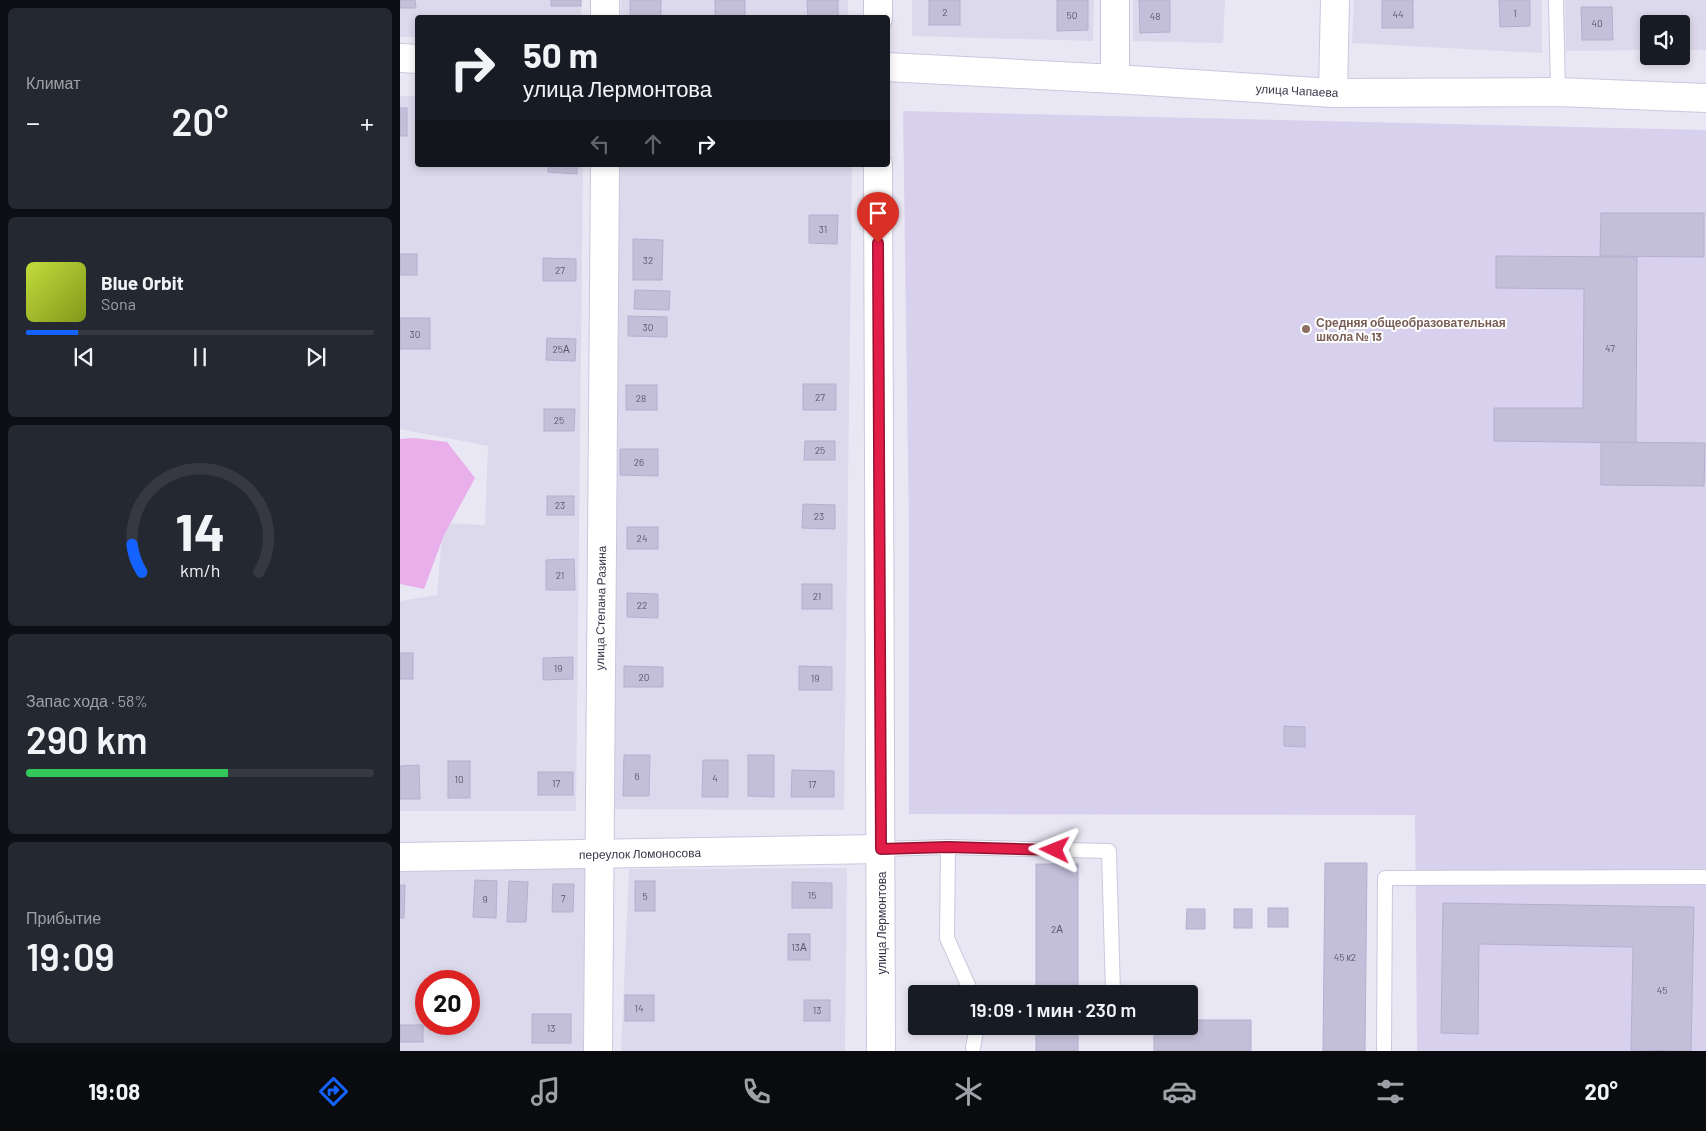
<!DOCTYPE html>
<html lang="ru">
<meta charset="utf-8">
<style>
body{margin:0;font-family:Barlow,sans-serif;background:#242831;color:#f1f3f6;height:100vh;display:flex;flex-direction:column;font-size:19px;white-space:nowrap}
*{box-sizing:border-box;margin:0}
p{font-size:16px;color:#9ea1a6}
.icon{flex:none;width:28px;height:28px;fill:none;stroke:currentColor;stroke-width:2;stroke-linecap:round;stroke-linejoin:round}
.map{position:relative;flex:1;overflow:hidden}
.panel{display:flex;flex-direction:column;gap:8px;padding:8px;background:#0d0f14;width:400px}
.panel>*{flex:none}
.hud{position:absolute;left:15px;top:15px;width:475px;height:152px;border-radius:5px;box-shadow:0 2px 8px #0003;background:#171b24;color:#f1f3f6;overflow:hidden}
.fabs{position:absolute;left:1240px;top:15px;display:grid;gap:10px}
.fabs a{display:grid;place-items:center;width:50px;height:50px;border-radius:5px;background:#171b24;box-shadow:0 2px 8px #0003;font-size:25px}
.speed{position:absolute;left:15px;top:970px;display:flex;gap:10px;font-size:25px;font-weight:700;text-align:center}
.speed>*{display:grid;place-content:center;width:65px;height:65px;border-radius:50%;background:#171b24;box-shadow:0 2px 8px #0003;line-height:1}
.speed .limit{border:8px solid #d22;background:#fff;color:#111}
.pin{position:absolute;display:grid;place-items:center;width:42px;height:42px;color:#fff;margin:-51px -21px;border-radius:50% 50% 50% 0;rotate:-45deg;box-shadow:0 0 5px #0007}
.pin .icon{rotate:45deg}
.me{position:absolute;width:55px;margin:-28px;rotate:272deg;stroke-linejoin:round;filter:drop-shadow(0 0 4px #0008)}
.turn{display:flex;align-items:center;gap:18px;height:105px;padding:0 25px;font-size:22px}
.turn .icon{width:65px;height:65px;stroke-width:2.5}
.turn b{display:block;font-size:35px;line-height:42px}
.lanes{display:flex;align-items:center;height:48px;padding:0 25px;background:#0003;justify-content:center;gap:25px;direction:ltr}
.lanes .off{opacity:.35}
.big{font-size:38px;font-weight:600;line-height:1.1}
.panel .card{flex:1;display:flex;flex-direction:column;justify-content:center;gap:8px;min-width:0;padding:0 18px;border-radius:8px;background:#242831}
.panel .dial{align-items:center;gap:0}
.dial svg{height:130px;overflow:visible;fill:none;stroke:#363941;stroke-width:7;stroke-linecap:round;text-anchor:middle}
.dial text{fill:#f1f3f6;stroke:none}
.song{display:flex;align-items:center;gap:15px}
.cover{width:60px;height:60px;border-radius:8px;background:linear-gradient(135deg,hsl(70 70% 55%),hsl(70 70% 35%))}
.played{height:5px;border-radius:2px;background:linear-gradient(90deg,#1462ff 15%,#363941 15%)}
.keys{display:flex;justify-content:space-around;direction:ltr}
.heat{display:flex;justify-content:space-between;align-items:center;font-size:28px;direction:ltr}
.charge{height:8px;border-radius:4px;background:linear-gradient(90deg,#34c759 58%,#363941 0)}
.trip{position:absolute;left:508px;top:985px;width:290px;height:50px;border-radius:5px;background:#171b24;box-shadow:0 2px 8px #0003;font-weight:600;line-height:50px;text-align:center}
.menu{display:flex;height:80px;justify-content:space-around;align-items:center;background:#090b0e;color:#9ea1a6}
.menu .icon{width:35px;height:35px}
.menu .active{color:#1462ff}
.menu b{font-size:22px;color:#f1f3f6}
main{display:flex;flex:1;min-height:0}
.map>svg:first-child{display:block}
</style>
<main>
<section class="panel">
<div class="card"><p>Климат</p>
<div class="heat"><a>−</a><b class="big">20°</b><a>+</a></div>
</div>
<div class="card">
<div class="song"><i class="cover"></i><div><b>Blue Orbit</b><p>Sona</p></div></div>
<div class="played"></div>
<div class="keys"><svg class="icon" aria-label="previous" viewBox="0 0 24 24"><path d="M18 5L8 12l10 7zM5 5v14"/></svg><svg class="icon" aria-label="pause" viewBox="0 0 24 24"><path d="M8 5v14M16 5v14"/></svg><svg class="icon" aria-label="next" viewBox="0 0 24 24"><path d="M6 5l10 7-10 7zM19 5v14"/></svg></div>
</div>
<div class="card dial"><svg viewBox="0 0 100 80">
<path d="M14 69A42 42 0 1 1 86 69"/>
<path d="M14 69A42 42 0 0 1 8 52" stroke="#1462ff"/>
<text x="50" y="56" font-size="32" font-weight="700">14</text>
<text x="50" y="72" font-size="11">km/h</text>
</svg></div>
<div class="card"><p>Запас хода · 58%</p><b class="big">290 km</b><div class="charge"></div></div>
<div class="card"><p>Прибытие</p><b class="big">19:09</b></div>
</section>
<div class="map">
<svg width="1306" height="1051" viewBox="0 0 1306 1051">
<rect width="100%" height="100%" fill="#eae7f4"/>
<g fill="#ddd9ec" fill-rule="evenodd">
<path d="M 0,0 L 182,0 L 181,17 L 18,18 L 17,37 L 0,37 Z"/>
<rect x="221" y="0" width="227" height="17"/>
<path d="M 512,0 L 694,0 L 693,41 L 512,36 Z"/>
<path d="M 733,0 L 825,0 L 823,43 L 733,41 Z"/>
<path d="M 954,0 L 1142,0 L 1142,53 L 952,43 Z"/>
<path d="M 1165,0 L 1306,0 L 1306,50 L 1281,50 L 1281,24 L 1249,24 L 1249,50 L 1166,51 Z"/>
<path d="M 0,96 L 17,96 L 18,165 L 183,165 L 176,811 L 0,811 L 0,601 L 37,595 L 43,523 L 85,525 L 88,446 L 0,429 Z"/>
<path d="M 216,165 L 452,165 L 444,810 L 214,809 Z"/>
<path d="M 185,868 L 186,1051 L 0,1051 L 0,870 ZM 26,981 L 69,981 L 69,1024 L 26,1024 Z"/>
<path d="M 447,868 L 445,1051 L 221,1051 L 229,869 Z"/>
</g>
<path fill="#d8d1ee" d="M 503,111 L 1306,130 L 1306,1051 L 1017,1051 L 1015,815 L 509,814 L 509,534 Z"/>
<path fill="#e8afea" d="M 14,438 L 47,442 L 75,478 L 44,535 L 24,589 L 0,584 L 0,439 Z"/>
<g fill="#c3bfd9" stroke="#b4afd1">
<path d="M 0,0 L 15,0 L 16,8 L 0,8 Z"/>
<rect x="151" y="0" width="30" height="6"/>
<rect x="230" y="0" width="31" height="18"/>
<rect x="315" y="0" width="30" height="18"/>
<path d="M 407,0 L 438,0 L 438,18 L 408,18 Z"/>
<rect x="529" y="0" width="31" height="25"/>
<path d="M 657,0 L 688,0 L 688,30 L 657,31 Z"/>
<path d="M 739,0 L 770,0 L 770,32 L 740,33 Z"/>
<rect x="982" y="0" width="31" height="28"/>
<path d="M 1099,0 L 1130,0 L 1130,26 L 1100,27 Z"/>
<path d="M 1181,7 L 1212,7 L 1213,40 L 1182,40 Z"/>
<path d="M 86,16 L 177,17 L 86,18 Z"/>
<rect x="0" y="108" width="7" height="28"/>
<path d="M 148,165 L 177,165 L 177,174 L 148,172 Z"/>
<path d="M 1201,213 L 1304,213 L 1304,257 L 1200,256 Z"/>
<path d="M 409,215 L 438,215 L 437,244 L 409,243 Z"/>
<path d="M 233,239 L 263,240 L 262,280 L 233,280 Z"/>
<rect x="0" y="254" width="17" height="21"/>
<path d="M 1096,256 L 1237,257 L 1236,443 L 1094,441 L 1094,408 L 1183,408 L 1184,289 L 1096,288 Z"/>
<path d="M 143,258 L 176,259 L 176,281 L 143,281 Z"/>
<path d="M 235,290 L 270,291 L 269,310 L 234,309 Z"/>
<path d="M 228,316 L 267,317 L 267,337 L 228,336 Z"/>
<rect x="0" y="318" width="30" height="31"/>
<path d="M 147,338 L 176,339 L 175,361 L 146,360 Z"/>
<rect x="403" y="384" width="33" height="26"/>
<rect x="226" y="385" width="31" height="25"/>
<path d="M 144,409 L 175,409 L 174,431 L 144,431 Z"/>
<path d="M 405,441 L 435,441 L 435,460 L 404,460 Z"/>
<path d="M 1201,442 L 1305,443 L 1304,486 L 1201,485 Z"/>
<path d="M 220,449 L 258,449 L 258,476 L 220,475 Z"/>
<rect x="147" y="496" width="27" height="19"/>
<path d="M 403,504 L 435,505 L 435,529 L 402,528 Z"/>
<rect x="227" y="527" width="31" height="22"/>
<path d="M 174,559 L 175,590 L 146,590 L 146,560 Z"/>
<rect x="402" y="584" width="30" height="25"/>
<path d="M 227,593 L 258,594 L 258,618 L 227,617 Z"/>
<rect x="0" y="653" width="13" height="26"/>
<path d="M 173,657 L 173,679 L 143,680 L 143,658 Z"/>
<path d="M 224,666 L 263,667 L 263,687 L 224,687 Z"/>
<path d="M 399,666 L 432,667 L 432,690 L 399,690 Z"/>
<path d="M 884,726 L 905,727 L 905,747 L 884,746 Z"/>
<path d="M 224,755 L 250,755 L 249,796 L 223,796 Z"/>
<path d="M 348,755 L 374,755 L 374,797 L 348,796 Z"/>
<path d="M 303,760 L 328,760 L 328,797 L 302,797 Z"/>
<rect x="48" y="761" width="22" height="37"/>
<path d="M 19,765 L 20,799 L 0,799 L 0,766 Z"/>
<path d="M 392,770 L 434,771 L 434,797 L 391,797 Z"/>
<rect x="138" y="772" width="35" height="23"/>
<path d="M 925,863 L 967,863 L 965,1051 L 923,1051 Z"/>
<rect x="636" y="864" width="42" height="130"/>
<path d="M 75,880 L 97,881 L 96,918 L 73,917 Z"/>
<path d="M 109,881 L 128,882 L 126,922 L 107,922 Z"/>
<rect x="235" y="881" width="20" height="30"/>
<path d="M 392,882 L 432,883 L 432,908 L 392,908 Z"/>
<path d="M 153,884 L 174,884 L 173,912 L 152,912 Z"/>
<path d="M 0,885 L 5,885 L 4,918 L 0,918 Z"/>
<path d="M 1043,903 L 1294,907 L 1291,1051 L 1231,1050 L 1233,947 L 1079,944 L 1078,1034 L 1041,1033 Z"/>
<rect x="868" y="908" width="20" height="19"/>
<path d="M 787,909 L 805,909 L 805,929 L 786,929 Z"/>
<rect x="834" y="909" width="18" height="19"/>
<rect x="388" y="934" width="22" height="26"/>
<rect x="225" y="995" width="29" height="26"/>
<rect x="404" y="1000" width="26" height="21"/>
<rect x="132" y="1014" width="39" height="29"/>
<path d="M 789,1020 L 851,1020 L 851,1051 L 754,1051 L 754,1026 L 789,1026 Z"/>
<rect x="0" y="1025" width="23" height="17"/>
<rect x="636" y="1026" width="42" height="25"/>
</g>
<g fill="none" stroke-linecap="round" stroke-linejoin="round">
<g stroke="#cbc7de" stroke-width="16">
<g id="service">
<path d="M 1156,0 L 1158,92"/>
<path d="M 548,847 L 547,938 L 572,994"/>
<path d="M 481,849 L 548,847 L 709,851 L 713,994"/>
<path d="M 573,1048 L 577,1026"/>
<path d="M 984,1051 L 985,878 L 1306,877"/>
</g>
</g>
<g stroke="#cbc7de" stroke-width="30">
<g id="minor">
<path d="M 205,0 L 205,18"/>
<path d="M 478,18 L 478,0"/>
<path d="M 0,58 L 18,59"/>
<path d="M 488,67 L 715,79 L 933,93 L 1158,92 L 1306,98"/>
<path d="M 715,79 L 715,0"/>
<path d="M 933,93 L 935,0"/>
<path d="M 478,165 L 481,1051"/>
<path d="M 0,857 L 481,849"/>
<path d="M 198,1051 L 205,165"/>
</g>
</g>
<use href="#service" stroke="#fff" stroke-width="14"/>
<use href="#minor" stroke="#fff" stroke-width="28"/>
</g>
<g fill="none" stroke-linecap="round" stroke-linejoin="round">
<g stroke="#92132f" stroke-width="12">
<path id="route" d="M 478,243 L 481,849 L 548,847 L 655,850"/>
</g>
<use href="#route" stroke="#e11d48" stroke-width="9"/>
</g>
<circle fill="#8d6e63" stroke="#fff" stroke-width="2" cx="906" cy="329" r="5"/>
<g text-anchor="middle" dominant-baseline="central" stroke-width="4" stroke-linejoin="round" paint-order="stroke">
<g font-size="10" fill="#5b586c">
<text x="545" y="12">2</text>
<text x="1115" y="13">1</text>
<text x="998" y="14">44</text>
<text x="672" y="15">50</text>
<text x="755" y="16">48</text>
<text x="1197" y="23">40</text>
<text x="423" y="229">31</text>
<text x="248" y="260">32</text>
<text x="160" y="270">27</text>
<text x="248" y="327">30</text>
<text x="15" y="334">30</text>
<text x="1210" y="348">47</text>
<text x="161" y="349">25А</text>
<text x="420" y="397">27</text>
<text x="241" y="398">28</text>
<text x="159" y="420">25</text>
<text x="420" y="450">25</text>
<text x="239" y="462">26</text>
<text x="160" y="505">23</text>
<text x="419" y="516">23</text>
<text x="242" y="538">24</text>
<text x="160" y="575">21</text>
<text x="417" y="596">21</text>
<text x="242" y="605">22</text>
<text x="158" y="668">19</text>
<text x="244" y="677">20</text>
<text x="415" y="678">19</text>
<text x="237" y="776">6</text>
<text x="315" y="778">4</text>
<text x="59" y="779">10</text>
<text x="156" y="783">17</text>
<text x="412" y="784">17</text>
<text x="412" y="895">15</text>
<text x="245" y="896">5</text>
<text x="163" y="898">7</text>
<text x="85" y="899">9</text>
<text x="657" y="929">2А</text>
<text x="399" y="947">13А</text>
<text x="945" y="957">45 к2</text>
<text x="1262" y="990">45</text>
<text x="239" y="1008">14</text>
<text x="417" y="1010">13</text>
<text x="151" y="1028">13</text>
</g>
<g font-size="12" fill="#383648" stroke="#fff">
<text transform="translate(897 90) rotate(3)">улица Чапаева</text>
<text transform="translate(200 608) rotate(-89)">улица Степана Разина</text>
<text transform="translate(240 853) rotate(-1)">переулок Ломоносова</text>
<text transform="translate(481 923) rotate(-90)">улица Лермонтова</text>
</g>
<g font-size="12" font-weight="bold" fill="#785e54" stroke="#fff" text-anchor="start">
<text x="916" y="322">Средняя общеобразовательная<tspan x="916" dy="14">школа № 13</tspan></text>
</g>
</g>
</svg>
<div class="fabs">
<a><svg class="icon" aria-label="sound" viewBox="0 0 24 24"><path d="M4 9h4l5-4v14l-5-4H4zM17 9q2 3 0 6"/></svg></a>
</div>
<div class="speed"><div class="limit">20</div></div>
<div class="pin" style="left:478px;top:243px;background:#d93025"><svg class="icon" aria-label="arrive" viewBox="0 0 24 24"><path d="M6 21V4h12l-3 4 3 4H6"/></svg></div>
<svg class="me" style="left:655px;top:850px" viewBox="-20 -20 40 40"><path d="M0-17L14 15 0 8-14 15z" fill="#e11d48" stroke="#fff" stroke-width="4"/></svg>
<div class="trip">19:09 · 1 мин · 230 m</div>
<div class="hud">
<div class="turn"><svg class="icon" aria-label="right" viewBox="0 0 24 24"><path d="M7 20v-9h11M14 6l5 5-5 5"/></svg><div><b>50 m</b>улица Лермонтова</div></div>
<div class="lanes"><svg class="icon off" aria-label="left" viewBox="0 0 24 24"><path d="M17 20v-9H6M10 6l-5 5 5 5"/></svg><svg class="icon off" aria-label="ahead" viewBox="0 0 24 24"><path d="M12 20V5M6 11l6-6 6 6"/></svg><svg class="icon" aria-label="right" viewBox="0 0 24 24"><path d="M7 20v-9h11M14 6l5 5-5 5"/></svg></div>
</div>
</div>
</main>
<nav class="menu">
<b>19:08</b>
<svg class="icon active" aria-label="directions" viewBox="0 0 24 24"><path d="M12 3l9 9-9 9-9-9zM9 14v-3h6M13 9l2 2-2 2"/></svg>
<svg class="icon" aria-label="music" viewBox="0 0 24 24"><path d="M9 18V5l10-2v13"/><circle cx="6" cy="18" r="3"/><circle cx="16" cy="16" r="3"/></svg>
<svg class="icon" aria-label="phone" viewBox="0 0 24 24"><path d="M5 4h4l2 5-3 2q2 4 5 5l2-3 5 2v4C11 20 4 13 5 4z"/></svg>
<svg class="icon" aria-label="climate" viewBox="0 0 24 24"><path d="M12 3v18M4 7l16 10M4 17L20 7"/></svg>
<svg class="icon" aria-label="car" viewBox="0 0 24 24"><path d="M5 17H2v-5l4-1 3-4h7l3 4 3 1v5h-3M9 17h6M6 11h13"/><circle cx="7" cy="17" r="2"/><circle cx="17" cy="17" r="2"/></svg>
<svg class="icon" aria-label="filters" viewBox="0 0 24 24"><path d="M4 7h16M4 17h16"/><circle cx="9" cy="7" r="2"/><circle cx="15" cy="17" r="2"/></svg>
<b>20°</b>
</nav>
